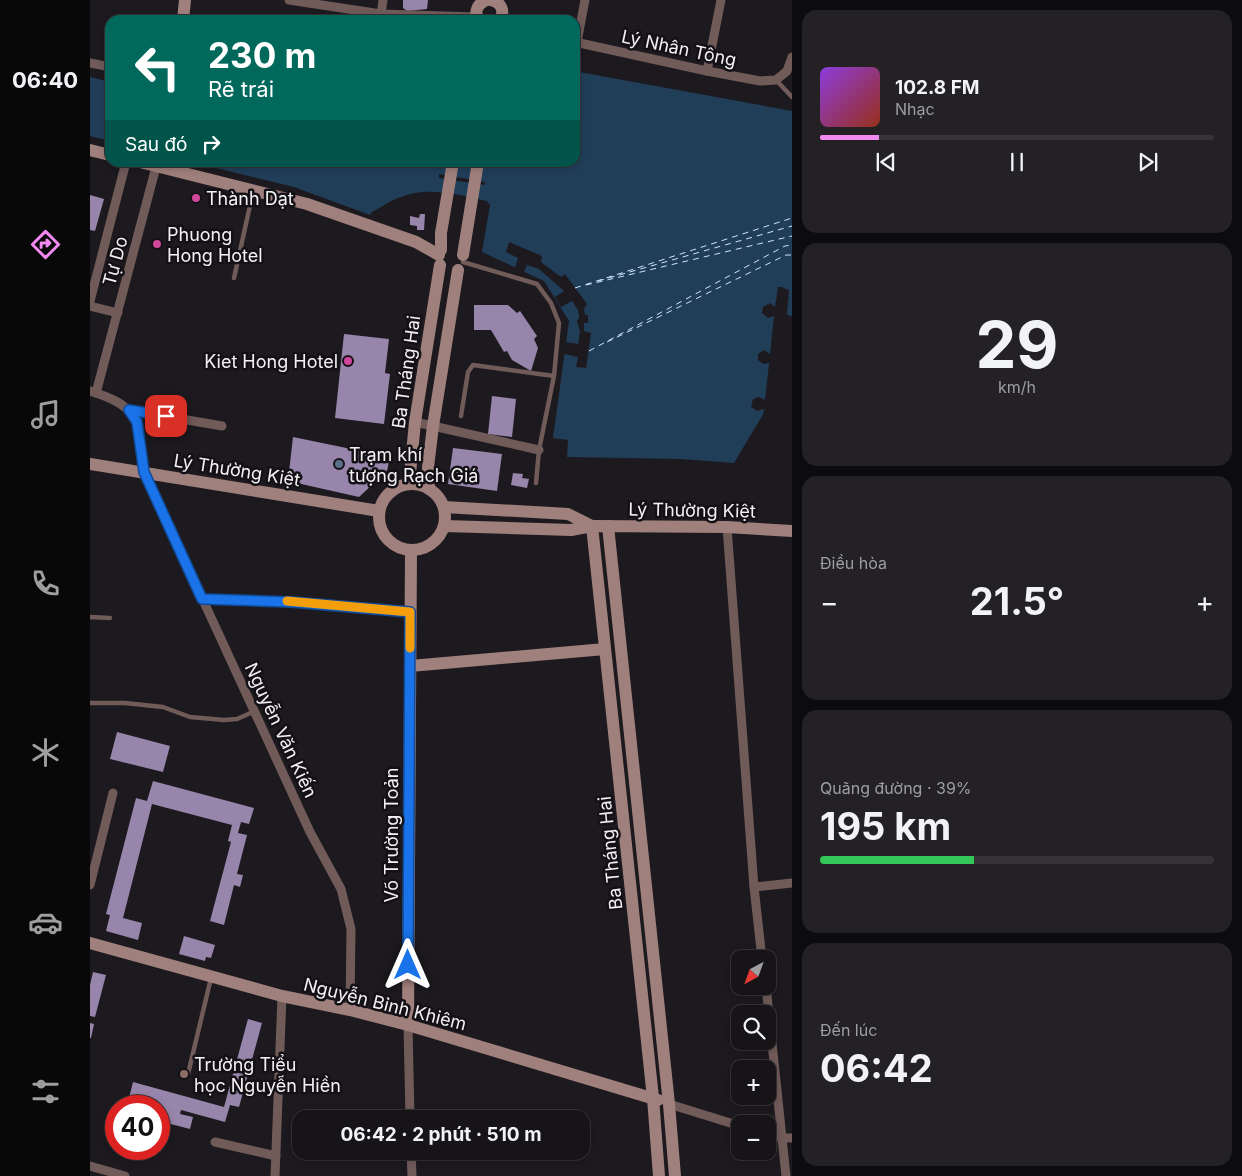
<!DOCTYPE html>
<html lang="vi">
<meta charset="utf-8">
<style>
body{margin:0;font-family:Inter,sans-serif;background:#232124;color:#f1f3f6;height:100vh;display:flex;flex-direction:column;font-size:19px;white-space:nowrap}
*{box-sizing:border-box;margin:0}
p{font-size:16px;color:#9e9ea1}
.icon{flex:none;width:28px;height:28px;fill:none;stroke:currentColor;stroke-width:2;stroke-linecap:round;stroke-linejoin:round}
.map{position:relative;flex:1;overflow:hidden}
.details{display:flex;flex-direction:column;gap:10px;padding:10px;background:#0c0b0d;width:450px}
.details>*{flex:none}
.guide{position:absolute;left:15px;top:15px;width:475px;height:152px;border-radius:15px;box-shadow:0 2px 8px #0003,0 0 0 1px #353336;background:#00695c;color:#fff;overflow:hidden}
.needle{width:32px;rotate:221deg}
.buttons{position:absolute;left:641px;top:950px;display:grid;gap:10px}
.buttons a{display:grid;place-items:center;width:45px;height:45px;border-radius:10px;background:#161417;box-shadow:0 2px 8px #0003,0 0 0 1px #353336;font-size:25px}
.speed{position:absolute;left:15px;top:1095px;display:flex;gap:10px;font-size:25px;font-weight:700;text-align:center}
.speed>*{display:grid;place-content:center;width:65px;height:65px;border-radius:50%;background:#161417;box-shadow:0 2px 8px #0003,0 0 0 1px #353336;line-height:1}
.speed .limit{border:8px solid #d22;background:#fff;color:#111}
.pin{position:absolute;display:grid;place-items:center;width:42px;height:42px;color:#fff;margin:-21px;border-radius:10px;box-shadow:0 2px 8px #0006}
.me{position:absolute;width:55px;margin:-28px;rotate:0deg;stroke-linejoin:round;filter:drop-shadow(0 0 4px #0008)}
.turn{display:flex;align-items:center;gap:18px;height:105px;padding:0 20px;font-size:22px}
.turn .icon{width:65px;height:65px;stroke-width:2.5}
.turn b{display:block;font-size:35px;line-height:42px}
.then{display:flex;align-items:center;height:48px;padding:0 20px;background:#0003;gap:10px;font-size:19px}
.big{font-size:38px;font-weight:700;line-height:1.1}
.details .tile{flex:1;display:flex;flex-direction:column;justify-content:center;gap:8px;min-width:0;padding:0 18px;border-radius:15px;background:#232124}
.details .dial{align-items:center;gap:0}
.dial b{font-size:65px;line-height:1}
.song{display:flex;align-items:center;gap:15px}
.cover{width:60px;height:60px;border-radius:8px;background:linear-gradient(135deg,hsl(270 70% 55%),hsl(10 70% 35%))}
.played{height:5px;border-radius:2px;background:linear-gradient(90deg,#f28af2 15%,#353336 15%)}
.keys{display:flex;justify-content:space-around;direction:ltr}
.heat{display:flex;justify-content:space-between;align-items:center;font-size:28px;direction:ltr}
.charge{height:8px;border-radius:4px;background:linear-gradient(90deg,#34c759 39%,#353336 0)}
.trip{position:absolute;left:202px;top:1110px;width:298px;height:50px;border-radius:15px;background:#161417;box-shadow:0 2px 8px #0003,0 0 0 1px #353336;font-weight:700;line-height:50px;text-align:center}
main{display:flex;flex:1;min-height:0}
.dock{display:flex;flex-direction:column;width:90px;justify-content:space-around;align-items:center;background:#090809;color:#9e9ea1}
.dock .icon{width:35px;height:35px}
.dock .current{color:#f28af2}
.dock b{font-size:22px;color:#f1f3f6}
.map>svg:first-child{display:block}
</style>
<main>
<nav class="dock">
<b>06:40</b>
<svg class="icon current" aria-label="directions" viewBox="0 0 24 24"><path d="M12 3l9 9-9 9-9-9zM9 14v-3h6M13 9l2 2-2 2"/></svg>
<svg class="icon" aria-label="music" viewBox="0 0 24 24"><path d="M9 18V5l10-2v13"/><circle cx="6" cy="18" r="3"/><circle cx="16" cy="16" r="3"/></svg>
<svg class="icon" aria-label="phone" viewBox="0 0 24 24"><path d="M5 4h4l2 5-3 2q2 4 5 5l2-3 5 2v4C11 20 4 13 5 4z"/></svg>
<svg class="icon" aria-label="climate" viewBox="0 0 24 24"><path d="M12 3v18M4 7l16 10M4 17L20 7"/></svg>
<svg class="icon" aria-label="car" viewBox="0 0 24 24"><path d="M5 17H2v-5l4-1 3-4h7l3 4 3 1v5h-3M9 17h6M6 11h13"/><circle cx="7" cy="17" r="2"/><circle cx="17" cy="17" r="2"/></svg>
<svg class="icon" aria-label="filters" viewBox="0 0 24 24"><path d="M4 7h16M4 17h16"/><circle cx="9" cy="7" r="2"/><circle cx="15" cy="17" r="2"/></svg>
</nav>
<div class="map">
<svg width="702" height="1176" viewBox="0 0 702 1176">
<rect width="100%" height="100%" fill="#1d1a1f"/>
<g fill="#213e59" fill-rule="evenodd">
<path d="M 489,72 L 702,111 L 702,316 L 697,315 L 699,290 L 693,288 L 675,411 L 644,463 L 591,459 L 477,457 L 478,440 L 463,438 L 479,321 L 454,281 L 392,252 L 400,205 L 397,201 C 369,195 338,186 311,197 C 301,200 292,207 282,212 L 280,215 L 204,187 L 106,163 L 373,162 L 397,167 L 398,163 L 394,163 L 485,162 L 485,76 ZM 349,174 L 395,182 L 394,185 L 349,178 Z"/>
<path d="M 0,77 L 20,82 L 20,141 L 0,136 Z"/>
</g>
<g fill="#1d1a1f">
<path d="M 419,242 L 452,256 L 451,262 L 471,277 L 475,274 L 497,304 L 494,309 L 495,315 L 498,315 L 498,323 L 494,323 L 494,331 L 501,333 L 496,368 L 486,367 L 488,357 L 474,354 L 476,342 L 488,344 L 490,331 L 487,322 L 489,317 L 488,310 L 482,301 L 471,307 L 465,297 L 474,291 L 449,269 L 437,265 L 434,272 L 425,268 L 428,258 L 416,252 Z"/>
<path d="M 688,287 L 693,287 L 678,411 L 673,417 L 674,409 L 667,411 L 661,407 L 663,399 L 669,397 L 675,400 L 679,363 L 673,364 L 668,360 L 668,354 L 674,350 L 680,354 L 684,316 L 678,318 L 672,313 L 673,307 L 680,303 L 685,307 Z"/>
</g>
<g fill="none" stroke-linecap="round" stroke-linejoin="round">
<g stroke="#cfe4f9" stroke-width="1" stroke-dasharray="6 5" stroke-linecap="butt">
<path d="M 508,281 L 702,226"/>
<path d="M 496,285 L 702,236"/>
<path d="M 485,288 L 702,218"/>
<path d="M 517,342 L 696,255 L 702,255"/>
<path d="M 499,351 L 695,246 L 702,245"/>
</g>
</g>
<g fill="#9885ab">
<path d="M 313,0 L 338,0 L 337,9 L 317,11 L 313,8 Z"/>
<path d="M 0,195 L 14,199 L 5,231 L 0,230 Z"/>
<path d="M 330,214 L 335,214 L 334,230 L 327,230 L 327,226 L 320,225 L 320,216 L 329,218 Z"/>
<path d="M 384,305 L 418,305 L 427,313 L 430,311 L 447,336 L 444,339 L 448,348 L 441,371 L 422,360 L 417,351 L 414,352 L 401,330 L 384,330 Z"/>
<path d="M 254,334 L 299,339 L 295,373 L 300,374 L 294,424 L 245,418 Z"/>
<path d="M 402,396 L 426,399 L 422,437 L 398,434 Z"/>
<path d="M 203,437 L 300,457 L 297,471 L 269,497 L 198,481 Z"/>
<path d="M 363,448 L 412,454 L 407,491 L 358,484 Z"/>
<path d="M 423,473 L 433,474 L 432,478 L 439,479 L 437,488 L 421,485 Z"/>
<path d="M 27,732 L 80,746 L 73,772 L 20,759 Z"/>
<path d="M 63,781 L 164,808 L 159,824 L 151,822 L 148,833 L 157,835 L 147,874 L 153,875 L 150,887 L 144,885 L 134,925 L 120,921 L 141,842 L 138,841 L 142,825 L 62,804 L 33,918 L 52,923 L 48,940 L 16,931 L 20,915 L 16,914 L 46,798 L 57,801 Z"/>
<path d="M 94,936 L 125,945 L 121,958 L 116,957 L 115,961 L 89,954 Z"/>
<path d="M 3,972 L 16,975 L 5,1017 L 0,1016 L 0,985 Z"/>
<path d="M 158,1019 L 172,1023 L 149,1107 L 140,1105 L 135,1122 L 91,1110 L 90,1114 L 103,1117 L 100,1129 L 69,1121 L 69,1106 L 37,1106 L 43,1082 L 134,1107 Z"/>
<path d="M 0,1023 L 4,1024 L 1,1038 L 0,1038 Z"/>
</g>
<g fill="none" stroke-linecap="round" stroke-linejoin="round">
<g stroke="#705b59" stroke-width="4.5">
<path d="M 686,80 L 702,97"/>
<path d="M 373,262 L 447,284 L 461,303 L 469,323 L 464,376 L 449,450 L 446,483"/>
<path d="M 144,278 L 163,192"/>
<path d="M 371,416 L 378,372 L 383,365 L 464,376"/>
<path d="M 113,599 L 201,602 L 320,612"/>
<path d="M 0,617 L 20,618"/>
<path d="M 0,703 L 35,703 L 73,707 L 100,717 L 134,720 L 147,719 L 165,711"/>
<path d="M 98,1074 L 121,978"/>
</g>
<g stroke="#705b59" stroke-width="9">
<path d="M 199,0 L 291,14 L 387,17"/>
<path d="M 291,14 L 293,0"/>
<path d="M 485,42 L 617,71 L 670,81 L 686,80 L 697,71 L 702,57"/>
<path d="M 487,42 L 495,0"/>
<path d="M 0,63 L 20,67"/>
<path d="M 617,71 L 631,0"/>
<path d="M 0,301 L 36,162"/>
<path d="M 0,306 L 28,313"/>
<path d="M 0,391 C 53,407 48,423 54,472 L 220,832 L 251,889 L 261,929 L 260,1010"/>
<path d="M 6,393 L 66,167"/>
<path d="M 39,410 L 132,426"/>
<path d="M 325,422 L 449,450"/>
<path d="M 637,527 L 664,887 L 672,959"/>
<path d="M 0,885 L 23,793"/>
<path d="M 664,887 L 702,883"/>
<path d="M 676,986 L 696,1176"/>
<path d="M 318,1025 L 320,1119"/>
<path d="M 579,1104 L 650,1126"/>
<path d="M 678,1134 L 691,1138 L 702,1138"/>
<path d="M 125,1142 L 186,1156"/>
<path d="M 321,1151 L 322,1176"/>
<path d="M 0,1166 L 35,1176"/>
<path d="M 185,1176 L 192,996"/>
</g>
<g stroke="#a0807c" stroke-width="12">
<path d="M 401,0 C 412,3 414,10 411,20"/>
<path d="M 93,20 L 95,0"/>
<path d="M 389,20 C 383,12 388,3 397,0"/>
<path d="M 0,150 L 20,155"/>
<path d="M 50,162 L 217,204 L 326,242 L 349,255"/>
<path d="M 351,250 L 351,233 L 363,162"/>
<path d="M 373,255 L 388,162"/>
<path d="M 0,464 L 289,511"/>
<circle cx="322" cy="517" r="33"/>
<path d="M 319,484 L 325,422 L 350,265"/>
<path d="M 339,489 L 338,467 L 343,426 L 368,270"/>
<path d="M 354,507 L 478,514 L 502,526"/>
<path d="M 355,526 L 481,530 L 502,526 L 637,527 L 702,531"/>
<path d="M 502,526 L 563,1098 L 569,1176"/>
<path d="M 518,526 L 579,1104 L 585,1176"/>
<path d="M 320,666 L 515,649"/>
<path d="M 0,943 L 192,996 L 260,1010 L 318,1025 L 568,1100"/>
<path d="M 318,1025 L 321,551"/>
</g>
</g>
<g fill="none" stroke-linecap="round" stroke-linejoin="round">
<g stroke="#114b97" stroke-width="12">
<path id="route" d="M 76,416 L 39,410 L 47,422 L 54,472 L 112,599 L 201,602 L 320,612 L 318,965"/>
</g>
<use href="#route" stroke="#1a73e8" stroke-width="9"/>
<path stroke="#f59e0b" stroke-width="9" d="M 197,601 L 320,612 L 320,648"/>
</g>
<g fill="#d1479c" stroke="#141116" stroke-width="2">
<circle cx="106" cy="198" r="5"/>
<circle cx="67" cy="244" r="5"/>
<circle cx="258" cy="361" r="5"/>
</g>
<circle fill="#5c6f8a" stroke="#141116" stroke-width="2" cx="249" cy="464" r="5"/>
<circle fill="#8d6e63" stroke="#141116" stroke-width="2" cx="94" cy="1074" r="5"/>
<g text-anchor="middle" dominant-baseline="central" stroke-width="5" stroke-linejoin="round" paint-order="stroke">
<g font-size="18" fill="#f3f1f4" stroke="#141116">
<text transform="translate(589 48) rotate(12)">Lý Nhân Tông</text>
<text transform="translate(25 261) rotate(-75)">Tự Do</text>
<text transform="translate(316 372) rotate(-82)">Ba Tháng Hai</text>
<text transform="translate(147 470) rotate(9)">Lý Thường Kiệt</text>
<text transform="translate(602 510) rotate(1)">Lý Thường Kiệt</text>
<text transform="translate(191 730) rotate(65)">Nguyễn Văn Kiến</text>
<text transform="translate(301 835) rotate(-90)">Võ Trường Toản</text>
<text transform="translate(520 853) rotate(-96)">Ba Tháng Hai</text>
<text transform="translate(295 1004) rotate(14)">Nguyễn Bỉnh Khiêm</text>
</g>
<g font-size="18" fill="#f3f1f4" stroke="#141116" text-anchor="start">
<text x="116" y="198">Thành Dạt</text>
<text x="77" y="234">Phuong<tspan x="77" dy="21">Hong Hotel</tspan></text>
<text x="248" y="361" text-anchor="end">Kiet Hong Hotel</text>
<text x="259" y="454">Trạm khí<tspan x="259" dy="21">tượng Rạch Giá</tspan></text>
<text x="104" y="1064">Trường Tiểu<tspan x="104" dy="21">học Nguyễn Hiền</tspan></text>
</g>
</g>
</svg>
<div class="buttons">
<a><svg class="needle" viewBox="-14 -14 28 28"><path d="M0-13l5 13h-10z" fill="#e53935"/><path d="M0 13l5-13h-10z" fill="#9e9ea1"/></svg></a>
<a><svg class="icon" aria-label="search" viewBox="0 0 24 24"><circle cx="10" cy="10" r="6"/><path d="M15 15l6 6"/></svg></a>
<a>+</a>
<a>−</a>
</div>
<div class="speed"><div class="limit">40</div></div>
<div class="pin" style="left:76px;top:416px;background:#d93025"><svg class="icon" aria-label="arrive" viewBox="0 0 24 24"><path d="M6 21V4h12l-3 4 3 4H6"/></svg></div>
<svg class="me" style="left:318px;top:965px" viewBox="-20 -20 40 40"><path d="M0-17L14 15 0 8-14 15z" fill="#1a73e8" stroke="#fff" stroke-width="4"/></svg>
<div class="trip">06:42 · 2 phút · 510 m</div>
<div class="guide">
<div class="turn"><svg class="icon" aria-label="left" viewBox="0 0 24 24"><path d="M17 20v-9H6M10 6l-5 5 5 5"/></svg><div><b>230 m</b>Rẽ trái</div></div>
<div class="then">Sau đó<svg class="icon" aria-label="right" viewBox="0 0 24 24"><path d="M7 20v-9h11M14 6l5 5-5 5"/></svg></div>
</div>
</div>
<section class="details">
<div class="tile">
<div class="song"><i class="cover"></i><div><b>102.8 FM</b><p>Nhạc</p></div></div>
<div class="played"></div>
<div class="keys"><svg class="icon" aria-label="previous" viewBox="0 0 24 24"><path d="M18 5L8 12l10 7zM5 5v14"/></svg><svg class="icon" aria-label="pause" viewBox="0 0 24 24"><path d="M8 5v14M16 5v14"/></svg><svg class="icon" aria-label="next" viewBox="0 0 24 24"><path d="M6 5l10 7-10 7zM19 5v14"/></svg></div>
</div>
<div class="tile dial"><b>29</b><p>km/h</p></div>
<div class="tile"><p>Điều hòa</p>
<div class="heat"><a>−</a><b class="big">21.5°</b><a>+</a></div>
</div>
<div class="tile"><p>Quãng đường · 39%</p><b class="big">195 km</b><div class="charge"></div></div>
<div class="tile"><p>Đến lúc</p><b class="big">06:42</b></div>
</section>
</main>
